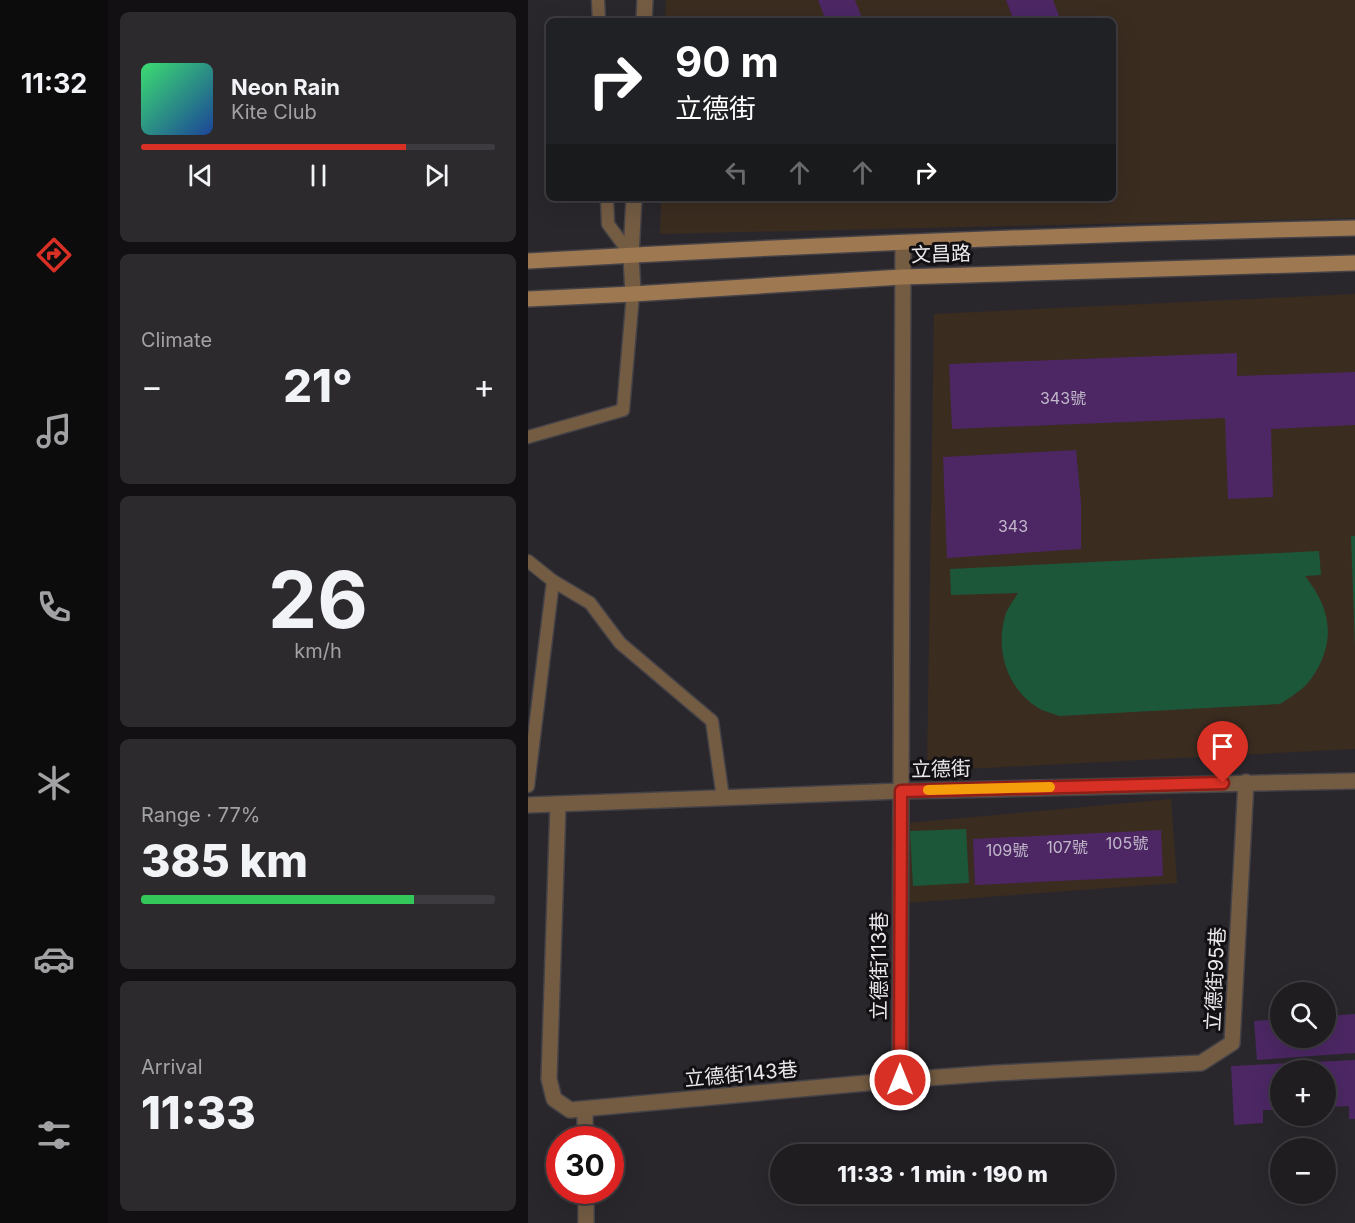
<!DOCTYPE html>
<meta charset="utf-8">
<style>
body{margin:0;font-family:Inter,"Noto Sans TC",sans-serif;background:#2d2a2e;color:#f1f3f6;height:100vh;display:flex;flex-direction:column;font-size:22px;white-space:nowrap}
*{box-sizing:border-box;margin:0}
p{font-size:20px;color:#a2a2a5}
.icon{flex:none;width:33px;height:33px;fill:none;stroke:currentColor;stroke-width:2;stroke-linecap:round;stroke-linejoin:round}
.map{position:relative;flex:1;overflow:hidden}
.drawer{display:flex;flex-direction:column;gap:12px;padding:12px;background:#121012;width:420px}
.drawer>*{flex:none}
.hud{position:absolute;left:18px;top:18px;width:570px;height:183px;border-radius:9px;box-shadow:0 6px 24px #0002,0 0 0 2px #3d3b3f;background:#202124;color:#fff;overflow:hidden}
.fabs{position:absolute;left:742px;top:982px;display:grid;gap:12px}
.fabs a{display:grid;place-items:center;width:66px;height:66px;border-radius:50%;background:#201d21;box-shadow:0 6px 24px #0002,0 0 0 2px #3d3b3f;font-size:30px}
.speed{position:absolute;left:18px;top:1126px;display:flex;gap:12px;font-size:30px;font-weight:700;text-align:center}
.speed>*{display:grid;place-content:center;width:78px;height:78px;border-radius:50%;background:#201d21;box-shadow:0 6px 24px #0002,0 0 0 2px #3d3b3f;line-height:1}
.speed .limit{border:9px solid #d22;background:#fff;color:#111}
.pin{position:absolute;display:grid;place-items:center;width:51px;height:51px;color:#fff;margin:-62px -26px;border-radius:50% 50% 50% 0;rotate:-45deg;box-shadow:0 0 6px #0007}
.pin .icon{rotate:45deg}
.me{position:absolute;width:66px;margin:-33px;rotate:0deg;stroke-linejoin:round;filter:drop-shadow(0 0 4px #0008)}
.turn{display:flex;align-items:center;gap:21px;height:126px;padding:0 30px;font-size:27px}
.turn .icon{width:78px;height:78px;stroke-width:2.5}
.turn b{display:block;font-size:42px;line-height:51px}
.lanes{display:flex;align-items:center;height:57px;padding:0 30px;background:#0003;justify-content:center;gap:30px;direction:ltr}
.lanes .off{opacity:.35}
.big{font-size:45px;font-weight:800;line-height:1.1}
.drawer .card{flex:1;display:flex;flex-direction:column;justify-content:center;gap:9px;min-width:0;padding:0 21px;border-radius:9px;background:#2d2a2e}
.drawer .dial{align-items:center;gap:0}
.dial b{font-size:78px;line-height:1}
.song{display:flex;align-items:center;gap:18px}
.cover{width:72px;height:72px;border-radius:9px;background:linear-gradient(135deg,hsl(140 70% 55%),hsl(220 70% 35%))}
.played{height:6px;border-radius:3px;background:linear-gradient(90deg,#d93025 75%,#3d3b3f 75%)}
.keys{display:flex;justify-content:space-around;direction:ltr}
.heat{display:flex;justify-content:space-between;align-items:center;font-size:33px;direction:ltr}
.charge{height:9px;border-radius:4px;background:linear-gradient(90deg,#34c759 77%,#3d3b3f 0)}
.trip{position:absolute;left:242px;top:1144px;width:345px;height:60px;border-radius:30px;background:#201d21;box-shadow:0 6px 24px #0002,0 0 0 2px #3d3b3f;font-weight:800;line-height:60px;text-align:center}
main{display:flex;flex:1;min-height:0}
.dock{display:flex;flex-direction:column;width:108px;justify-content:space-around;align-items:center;background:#0d0c0d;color:#a2a2a5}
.dock .icon{width:42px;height:42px}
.dock .selected{color:#d93025}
.dock b{font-size:27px;color:#f1f3f6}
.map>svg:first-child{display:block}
</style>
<main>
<nav class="dock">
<b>11:32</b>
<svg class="icon selected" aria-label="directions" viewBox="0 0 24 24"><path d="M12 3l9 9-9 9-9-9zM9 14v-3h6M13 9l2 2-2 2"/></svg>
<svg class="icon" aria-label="music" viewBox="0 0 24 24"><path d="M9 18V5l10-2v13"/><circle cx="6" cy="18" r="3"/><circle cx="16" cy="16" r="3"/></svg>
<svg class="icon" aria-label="phone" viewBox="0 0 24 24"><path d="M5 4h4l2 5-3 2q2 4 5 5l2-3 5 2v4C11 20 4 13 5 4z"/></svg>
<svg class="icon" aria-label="climate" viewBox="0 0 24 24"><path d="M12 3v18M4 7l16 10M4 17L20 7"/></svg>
<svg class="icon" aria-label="car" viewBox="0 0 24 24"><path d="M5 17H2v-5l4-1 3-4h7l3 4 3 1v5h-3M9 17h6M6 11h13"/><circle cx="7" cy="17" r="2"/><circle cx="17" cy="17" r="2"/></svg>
<svg class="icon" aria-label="filters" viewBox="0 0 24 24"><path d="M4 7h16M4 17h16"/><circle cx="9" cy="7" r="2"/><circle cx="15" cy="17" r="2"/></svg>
</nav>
<section class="drawer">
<div class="card">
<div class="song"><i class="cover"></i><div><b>Neon Rain</b><p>Kite Club</p></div></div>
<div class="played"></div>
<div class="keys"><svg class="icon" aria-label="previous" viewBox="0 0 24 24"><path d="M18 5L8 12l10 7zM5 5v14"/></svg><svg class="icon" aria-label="pause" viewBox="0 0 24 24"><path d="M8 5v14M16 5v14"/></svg><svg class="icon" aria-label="next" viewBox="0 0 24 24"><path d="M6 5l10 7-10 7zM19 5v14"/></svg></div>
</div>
<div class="card"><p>Climate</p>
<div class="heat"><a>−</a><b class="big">21°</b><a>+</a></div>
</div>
<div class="card dial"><b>26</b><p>km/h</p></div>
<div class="card"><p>Range · 77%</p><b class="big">385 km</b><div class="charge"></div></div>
<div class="card"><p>Arrival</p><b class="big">11:33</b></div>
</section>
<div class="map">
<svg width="827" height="1223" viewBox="0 0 827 1223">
<rect width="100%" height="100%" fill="#2a272c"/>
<g fill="#3b2c20">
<path d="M 138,0 L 827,0 L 827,218 L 132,234 L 133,198 L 585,198 L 585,21 L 137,21 Z"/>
<path d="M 827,294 L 827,749 L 399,771 L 406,314 Z"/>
<path d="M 643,799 L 649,883 L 377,903 L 380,823 Z"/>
</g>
<g fill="#1d5739">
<path d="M 823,536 L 827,536 L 827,647 Z"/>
<path d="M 791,551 L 793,575 L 777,576 C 799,604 808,632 791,666 C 786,675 780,685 771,691 C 765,696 758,700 752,704 L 531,716 C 526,714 519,712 514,710 C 479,691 466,650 478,613 C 481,606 486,600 490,593 L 423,595 L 422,569 Z"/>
<path d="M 438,829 L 441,883 L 385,886 L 382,831 Z"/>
</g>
<g fill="#4c2764">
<path d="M 290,0 L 327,0 L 335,21 L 298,21 Z"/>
<path d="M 478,0 L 525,0 L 533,21 L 486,21 Z"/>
<path d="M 709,353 L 709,376 L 827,372 L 827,425 L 743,429 L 745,497 L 700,499 L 697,418 L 424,429 L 421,364 Z"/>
<path d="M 548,450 L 553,503 L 553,549 L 419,558 L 415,457 Z"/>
<path d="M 633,830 L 635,876 L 447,885 L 445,839 Z"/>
<path d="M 827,1014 L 827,1053 L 729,1060 L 726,1021 L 753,1019 L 753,1038 L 798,1038 L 798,1016 Z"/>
<path d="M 827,1060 L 827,1119 L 821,1119 L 821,1106 L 798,1107 L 798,1071 L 753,1071 L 753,1110 L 735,1110 L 735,1123 L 706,1125 L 703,1066 Z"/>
</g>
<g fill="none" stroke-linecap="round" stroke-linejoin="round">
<g stroke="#454247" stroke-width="15">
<g id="lane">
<path d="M 70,0 L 71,21"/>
<path d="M 79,198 L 80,224 L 103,255"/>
<path d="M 0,437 L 95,410 L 105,294"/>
<path d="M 0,561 L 25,581 L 0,786"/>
<path d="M 25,581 L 62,603 L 92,643 L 184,721 L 195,798"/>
</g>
</g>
<g stroke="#454247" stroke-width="18">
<g id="street">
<path d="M 116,21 L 117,0"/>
<path d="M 375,243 L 372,1080 L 468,1073 L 673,1063 L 704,1043 L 718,782"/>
<path d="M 105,294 L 103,255 L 106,198"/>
<path d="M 30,804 L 21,1079 L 26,1099 L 42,1110 L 372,1080"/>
<path d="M 0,805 L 373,791 L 827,781"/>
<path d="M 57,1109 L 57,1140"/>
<path d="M 58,1191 L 58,1223"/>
</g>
</g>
<g stroke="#454247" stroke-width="18">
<g id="secondary">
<path d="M 0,261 C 275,245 551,234 827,228"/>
<path d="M 0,299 L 105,294 L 374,277 L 827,263"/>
</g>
</g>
<use href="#lane" stroke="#745c43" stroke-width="12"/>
<use href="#street" stroke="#745c43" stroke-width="15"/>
<use href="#secondary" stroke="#9e7850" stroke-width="15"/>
</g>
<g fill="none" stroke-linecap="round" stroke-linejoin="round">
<g stroke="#8d1f18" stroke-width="15">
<path id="route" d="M 372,1080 L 373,791 L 695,783"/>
</g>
<use href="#route" stroke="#d93025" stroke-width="10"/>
<path stroke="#f59e0b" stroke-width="10" d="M 400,790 L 522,787"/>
</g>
<g text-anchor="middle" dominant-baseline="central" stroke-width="6" stroke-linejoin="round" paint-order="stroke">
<g font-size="16" fill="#c2b8ca">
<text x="535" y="398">343號</text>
<text x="485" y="526">343</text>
<text x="599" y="843">105號</text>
<text x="539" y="847">107號</text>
<text x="479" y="850">109號</text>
</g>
<g font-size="20" fill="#eae8ec" stroke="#121013">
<text transform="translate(413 254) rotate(-2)">文昌路</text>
<text transform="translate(413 769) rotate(-1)">立德街</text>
<text transform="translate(351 966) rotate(-90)">立德街113巷</text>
<text transform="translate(687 979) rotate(-87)">立德街95巷</text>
<text transform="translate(213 1074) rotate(-5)">立德街143巷</text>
</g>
</g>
</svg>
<div class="fabs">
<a><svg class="icon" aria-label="search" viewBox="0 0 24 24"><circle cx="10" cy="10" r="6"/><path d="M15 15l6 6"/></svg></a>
<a>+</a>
<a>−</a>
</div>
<div class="speed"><div class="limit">30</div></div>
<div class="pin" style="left:695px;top:783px;background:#d93025"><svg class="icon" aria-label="arrive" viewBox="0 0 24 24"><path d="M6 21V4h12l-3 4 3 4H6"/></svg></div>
<svg class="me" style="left:372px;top:1080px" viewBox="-20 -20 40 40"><circle r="17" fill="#d93025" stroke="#fff" stroke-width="3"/><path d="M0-11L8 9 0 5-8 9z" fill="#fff"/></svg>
<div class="trip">11:33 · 1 min · 190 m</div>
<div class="hud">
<div class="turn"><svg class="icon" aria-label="right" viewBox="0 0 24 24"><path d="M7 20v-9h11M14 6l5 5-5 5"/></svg><div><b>90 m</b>立德街</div></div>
<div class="lanes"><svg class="icon off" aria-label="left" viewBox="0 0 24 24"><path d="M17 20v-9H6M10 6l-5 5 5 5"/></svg><svg class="icon off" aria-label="ahead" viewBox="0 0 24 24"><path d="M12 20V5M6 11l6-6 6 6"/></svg><svg class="icon off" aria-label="ahead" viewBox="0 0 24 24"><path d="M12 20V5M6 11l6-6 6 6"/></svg><svg class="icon" aria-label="right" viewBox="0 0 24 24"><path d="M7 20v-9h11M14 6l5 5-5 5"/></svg></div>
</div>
</div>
</main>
